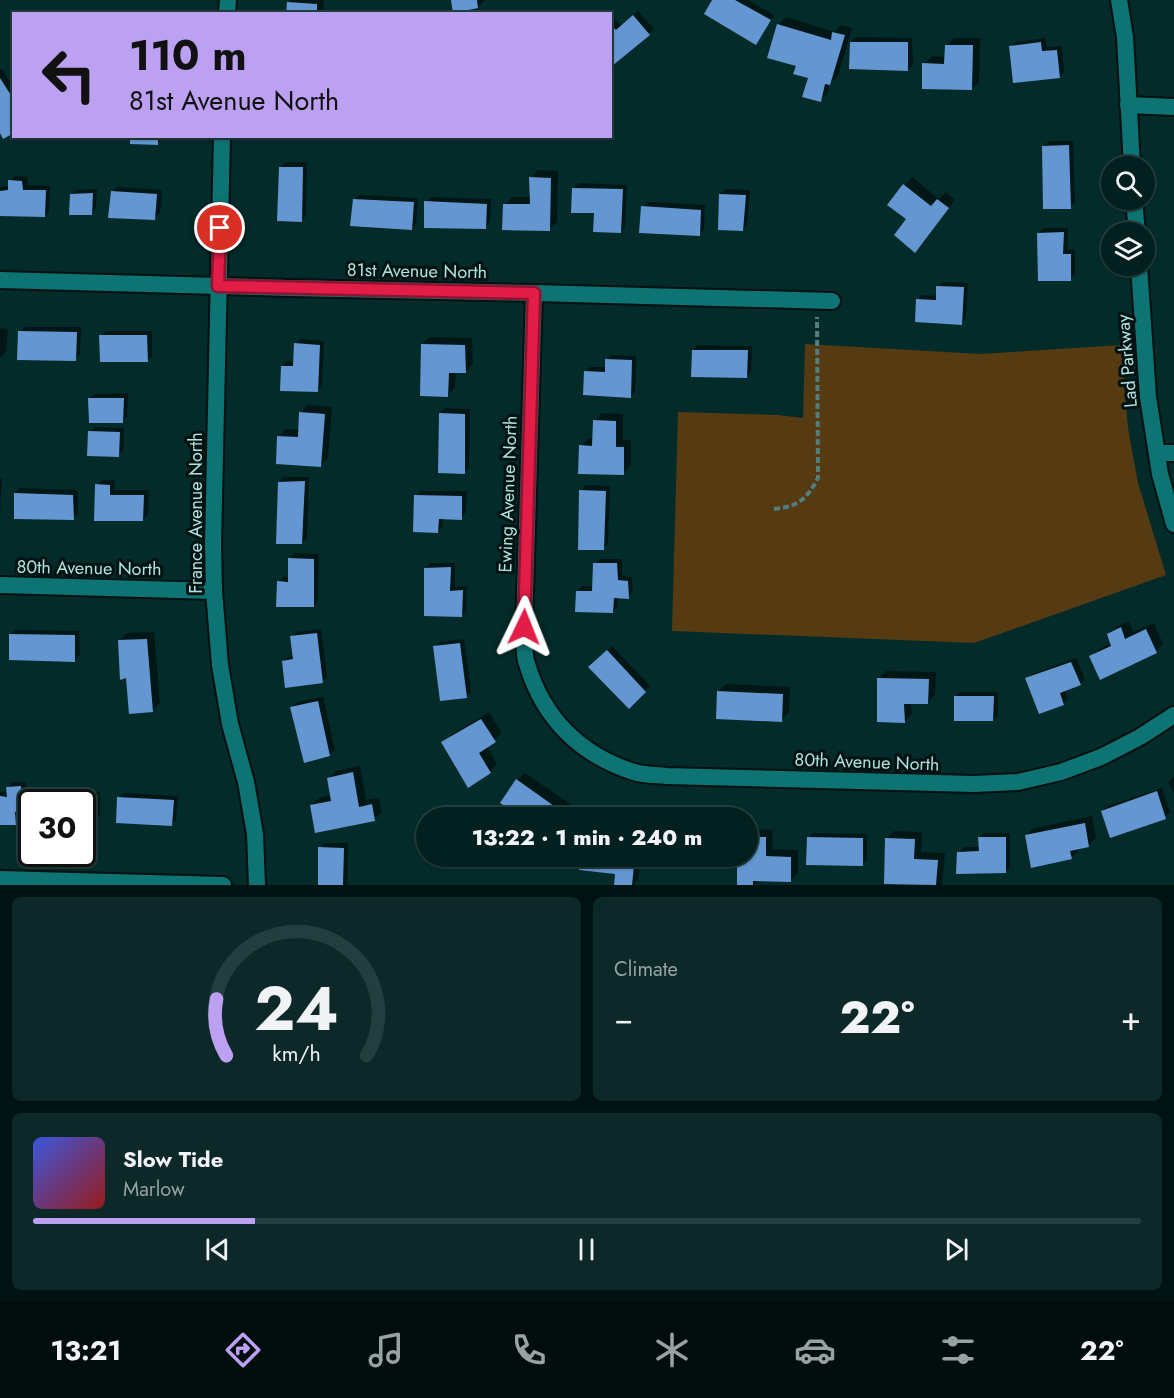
<!DOCTYPE html>
<meta charset="utf-8">
<style>
body{margin:0;font-family:Jost,sans-serif;background:#0c2829;color:#f1f3f6;height:100vh;display:flex;flex-direction:column;font-size:22px;white-space:nowrap}
*{box-sizing:border-box;margin:0}
p{font-size:20px;color:#96a3a5}
.icon{flex:none;width:33px;height:33px;fill:none;stroke:currentColor;stroke-width:2;stroke-linecap:round;stroke-linejoin:round}
.map{position:relative;height:885px;overflow:hidden}
.details{display:flex;flex-direction:column;gap:12px;padding:12px;background:#011212;flex:1}
.details>*{flex:none}
.banner{position:absolute;left:12px;top:12px;width:600px;height:126px;border-radius:0px;box-shadow:0 2px 4px #0004,0 0 0 2px #233e3e;background:#bca0f2;color:#111;overflow:hidden}
.tools{position:absolute;left:1101px;top:156px;display:grid;gap:12px}
.tools a{display:grid;place-items:center;width:54px;height:54px;border-radius:50%;background:#022020;box-shadow:0 2px 4px #0004,0 0 0 2px #233e3e;font-size:30px}
.speed{position:absolute;left:18px;top:789px;display:flex;gap:12px;font-size:30px;font-weight:700;text-align:center}
.speed>*{display:grid;place-content:center;width:78px;height:78px;border-radius:50%;background:#022020;box-shadow:0 2px 4px #0004,0 0 0 2px #233e3e;line-height:1}
.speed .limit{border:3px solid #111;border-radius:9px;background:#fff;color:#111}
.pin{position:absolute;display:grid;place-items:center;width:51px;height:51px;color:#fff;margin:-26px;border:3px solid #fff;border-radius:50%;box-shadow:0 2px 6px #0007}
.me{position:absolute;width:66px;margin:-33px;rotate:2deg;stroke-linejoin:round;filter:drop-shadow(0 0 4px #0008)}
.turn{display:flex;align-items:center;gap:21px;height:126px;padding:0 18px;font-size:27px}
.turn .icon{width:78px;height:78px;stroke-width:2.5}
.turn b{display:block;font-size:42px;line-height:51px}
.big{font-size:45px;font-weight:800;line-height:1.1}
.details .tile{flex:1;display:flex;flex-direction:column;justify-content:center;gap:9px;min-width:0;padding:0 21px;border-radius:9px;background:#0c2829}
.details .dial{align-items:center;gap:0}
.dial svg{height:156px;overflow:visible;fill:none;stroke:#233e3e;stroke-width:7;stroke-linecap:round;text-anchor:middle}
.dial text{fill:#f1f3f6;stroke:none}
.song{display:flex;align-items:center;gap:18px}
.cover{width:72px;height:72px;border-radius:9px;background:linear-gradient(135deg,hsl(230 70% 55%),hsl(0 70% 35%))}
.played{height:6px;border-radius:3px;background:linear-gradient(90deg,#bca0f2 20%,#233e3e 20%)}
.keys{display:flex;justify-content:space-around;direction:ltr}
.heat{display:flex;justify-content:space-between;align-items:center;font-size:33px;direction:ltr}
.details .tiles{flex:1;display:grid;gap:12px;grid-template-columns:1fr 1fr}
.tile:last-child{grid-column:span 2}
.trip{position:absolute;left:416px;top:807px;width:342px;height:60px;border-radius:30px;background:#022020;box-shadow:0 2px 4px #0004,0 0 0 2px #233e3e;font-weight:800;line-height:60px;text-align:center}
.menu{display:flex;height:96px;justify-content:space-around;align-items:center;background:#010d0d;color:#96a3a5}
.menu .icon{width:42px;height:42px}
.menu .selected{color:#bca0f2}
.menu b{font-size:27px;color:#f1f3f6}
.map>svg:first-child{display:block}
</style>
<div class="map">
<svg width="1174" height="885" viewBox="0 0 1174 885">
<rect width="100%" height="100%" fill="#032b2a"/>
<path fill="#553a12" d="M 805,344 L 981,354 L 1121,345 L 1128,428 L 1138,483 L 1166,575 L 974,643 L 672,631 L 678,412 L 778,415 L 803,418 Z"/>
<g fill="#0007">
<path d="M 291,0 L 324,0 L 323,14 L 288,14 L 289,2 Z"/>
<path d="M 453,0 L 485,0 L 478,7 Z"/>
<path d="M 714,0 L 748,0 L 774,15 L 760,38 L 756,43 Z"/>
<path d="M 638,11 L 654,29 L 610,62 L 610,19 L 613,17 L 621,26 Z"/>
<path d="M 786,17 L 835,32 L 841,25 L 852,28 L 838,76 L 830,83 L 828,93 L 820,101 L 810,77 L 798,65 L 778,25 Z"/>
<path d="M 856,37 L 912,38 L 913,65 L 908,70 L 851,42 Z"/>
<path d="M 954,38 L 980,38 L 979,81 L 972,89 L 924,64 L 932,56 L 946,57 L 946,46 Z"/>
<path d="M 1046,38 L 1046,47 L 1062,46 L 1064,72 L 1060,77 L 1011,47 L 1016,42 Z"/>
<path d="M 2,69 L 14,88 L 14,131 L 0,130 L 0,70 Z"/>
<path d="M 132,136 L 164,136 L 157,144 Z"/>
<path d="M 1049,141 L 1073,141 L 1075,202 L 1070,207 L 1044,146 Z"/>
<path d="M 307,162 L 306,216 L 301,221 L 280,168 L 285,163 Z"/>
<path d="M 538,170 L 558,171 L 557,222 L 550,229 L 505,205 L 512,197 L 531,197 L 531,178 Z"/>
<path d="M 15,176 L 27,177 L 28,185 L 50,186 L 49,211 L 45,216 L 0,215 L 0,187 L 9,186 L 10,181 Z"/>
<path d="M 912,177 L 939,199 L 946,192 L 955,200 L 922,243 L 908,219 L 889,205 Z"/>
<path d="M 579,183 L 627,185 L 625,227 L 621,232 L 596,212 L 574,188 Z"/>
<path d="M 117,187 L 162,190 L 160,213 L 155,218 L 112,192 Z"/>
<path d="M 97,189 L 96,208 L 91,213 L 71,195 L 76,190 Z"/>
<path d="M 725,189 L 750,190 L 747,225 L 742,230 L 720,194 Z"/>
<path d="M 359,195 L 418,198 L 416,224 L 412,228 L 354,200 Z"/>
<path d="M 431,197 L 491,199 L 490,222 L 485,227 L 426,202 Z"/>
<path d="M 648,202 L 705,205 L 704,230 L 699,234 L 643,207 Z"/>
<path d="M 1043,228 L 1068,228 L 1067,249 L 1075,250 L 1075,274 L 1070,279 L 1039,233 Z"/>
<path d="M 943,282 L 968,283 L 966,318 L 961,323 L 917,300 L 922,295 L 937,296 L 938,287 Z"/>
<path d="M 25,327 L 81,327 L 80,354 L 75,359 L 20,332 Z"/>
<path d="M 0,328 L 8,329 L 6,352 L 1,357 L 0,357 Z"/>
<path d="M 106,331 L 152,331 L 152,356 L 147,361 L 101,336 Z"/>
<path d="M 430,337 L 472,338 L 473,364 L 465,372 L 456,371 L 455,388 L 448,395 L 422,344 Z"/>
<path d="M 300,339 L 324,341 L 322,386 L 317,391 L 282,366 L 287,361 L 295,362 L 296,344 Z"/>
<path d="M 698,345 L 752,346 L 751,372 L 746,377 L 693,350 Z"/>
<path d="M 612,355 L 636,356 L 635,392 L 630,397 L 585,372 L 590,367 L 607,367 L 607,360 Z"/>
<path d="M 128,393 L 127,417 L 122,422 L 90,398 L 95,394 Z"/>
<path d="M 308,405 L 332,407 L 328,458 L 321,465 L 278,437 L 286,429 L 300,430 L 301,412 Z"/>
<path d="M 445,408 L 470,409 L 469,468 L 464,473 L 440,413 Z"/>
<path d="M 602,413 L 623,414 L 623,440 L 631,440 L 631,465 L 624,473 L 581,446 L 589,438 L 594,439 L 595,421 Z"/>
<path d="M 95,427 L 124,428 L 123,451 L 118,455 L 90,432 Z"/>
<path d="M 284,477 L 309,477 L 307,538 L 302,543 L 279,482 Z"/>
<path d="M 0,478 L 2,478 L 0,513 Z"/>
<path d="M 102,480 L 115,480 L 114,490 L 149,490 L 148,515 L 143,520 L 96,519 L 97,485 Z"/>
<path d="M 586,485 L 610,486 L 608,544 L 603,548 L 581,490 Z"/>
<path d="M 20,488 L 78,490 L 78,514 L 73,519 L 15,493 Z"/>
<path d="M 421,491 L 467,491 L 466,513 L 461,518 L 443,518 L 443,526 L 438,531 L 416,496 Z"/>
<path d="M 294,553 L 319,554 L 318,600 L 314,605 L 279,582 L 283,577 L 290,577 L 290,558 Z"/>
<path d="M 600,559 L 622,559 L 622,576 L 632,577 L 633,592 L 628,597 L 618,597 L 617,607 L 612,612 L 577,591 L 582,586 L 594,587 L 595,564 Z"/>
<path d="M 431,563 L 455,563 L 455,587 L 467,586 L 466,611 L 461,616 L 426,568 Z"/>
<path d="M 1129,621 L 1133,632 L 1154,623 L 1163,644 L 1156,651 L 1091,657 L 1099,649 L 1112,643 L 1108,635 L 1116,627 Z"/>
<path d="M 321,629 L 327,677 L 322,682 L 283,662 L 288,657 L 294,656 L 292,637 L 297,632 Z"/>
<path d="M 15,630 L 79,631 L 80,655 L 75,660 L 10,635 Z"/>
<path d="M 154,632 L 160,703 L 152,711 L 128,677 L 119,641 L 127,633 Z"/>
<path d="M 464,639 L 471,692 L 466,697 L 435,647 L 440,642 Z"/>
<path d="M 612,646 L 650,686 L 629,706 L 590,667 Z"/>
<path d="M 1076,658 L 1085,679 L 1080,684 L 1065,690 L 1068,699 L 1063,704 L 1027,678 L 1032,674 Z"/>
<path d="M 886,671 L 936,672 L 935,695 L 927,703 L 911,703 L 912,714 L 904,722 L 878,679 Z"/>
<path d="M 726,684 L 790,687 L 789,712 L 781,720 L 718,692 Z"/>
<path d="M 960,692 L 998,692 L 998,715 L 993,720 L 955,697 Z"/>
<path d="M 323,697 L 335,750 L 330,755 L 292,707 L 297,702 Z"/>
<path d="M 489,712 L 502,733 L 487,746 L 497,764 L 490,772 L 443,743 L 451,735 Z"/>
<path d="M 360,766 L 366,800 L 379,798 L 382,812 L 374,820 L 311,805 L 319,798 L 332,795 L 329,778 L 336,771 Z"/>
<path d="M 525,773 L 576,808 L 569,818 L 517,780 Z"/>
<path d="M 1174,776 L 1174,793 L 1168,782 Z"/>
<path d="M 13,782 L 26,782 L 26,805 L 20,810 L 20,819 L 16,824 L 0,823 L 0,792 L 8,792 L 8,787 Z"/>
<path d="M 1162,788 L 1170,812 L 1165,817 L 1102,811 L 1107,806 Z"/>
<path d="M 44,791 L 100,792 L 100,816 L 95,821 L 82,802 L 39,802 L 39,796 Z"/>
<path d="M 124,793 L 178,796 L 176,820 L 171,825 L 119,798 Z"/>
<path d="M 1092,816 L 1096,838 L 1088,846 L 1078,848 L 1079,850 L 1071,858 L 1026,835 L 1034,828 Z"/>
<path d="M 747,829 L 773,830 L 772,849 L 798,850 L 798,873 L 791,881 L 760,880 L 754,885 L 738,885 L 747,856 Z"/>
<path d="M 894,831 L 922,832 L 921,852 L 945,853 L 942,885 L 925,885 L 887,838 Z"/>
<path d="M 813,833 L 867,834 L 867,860 L 862,864 L 808,838 Z"/>
<path d="M 984,833 L 1010,833 L 1010,867 L 1005,872 L 959,852 L 964,847 L 980,847 L 979,838 Z"/>
<path d="M 325,843 L 348,843 L 347,885 L 319,885 L 320,848 Z"/>
<path d="M 582,856 L 641,856 L 638,880 L 633,885 L 615,885 L 617,872 Z"/>
</g>
<g fill="#6496d2">
<path d="M 451,0 L 477,0 L 478,8 L 453,13 Z"/>
<path d="M 712,0 L 735,0 L 771,20 L 756,45 L 704,14 Z"/>
<path d="M 287,2 L 317,4 L 317,14 L 286,14 Z"/>
<path d="M 633,15 L 650,35 L 612,66 L 610,65 L 610,24 L 616,30 Z"/>
<path d="M 777,24 L 831,40 L 832,32 L 845,35 L 830,85 L 825,84 L 821,102 L 802,97 L 808,78 L 793,74 L 796,66 L 767,58 Z"/>
<path d="M 850,42 L 908,42 L 908,71 L 849,69 Z"/>
<path d="M 1041,42 L 1042,51 L 1057,50 L 1060,78 L 1013,83 L 1009,46 Z"/>
<path d="M 945,45 L 973,45 L 972,90 L 922,89 L 922,63 L 944,64 Z"/>
<path d="M 0,78 L 14,100 L 14,133 L 3,139 L 0,133 Z"/>
<path d="M 130,136 L 158,136 L 158,145 L 130,144 Z"/>
<path d="M 1069,145 L 1071,209 L 1043,209 L 1042,146 Z"/>
<path d="M 279,167 L 303,167 L 302,222 L 277,221 Z"/>
<path d="M 529,177 L 551,178 L 550,231 L 502,230 L 503,204 L 530,204 Z"/>
<path d="M 8,180 L 22,181 L 23,190 L 46,190 L 45,217 L 0,216 L 0,191 L 8,190 Z"/>
<path d="M 903,184 L 931,206 L 937,199 L 949,208 L 915,253 L 894,235 L 906,219 L 887,205 Z"/>
<path d="M 572,188 L 623,189 L 621,233 L 593,232 L 594,213 L 571,213 Z"/>
<path d="M 111,191 L 157,194 L 155,220 L 108,218 Z"/>
<path d="M 93,193 L 92,215 L 69,215 L 70,194 Z"/>
<path d="M 719,194 L 746,195 L 743,231 L 718,230 Z"/>
<path d="M 353,199 L 414,202 L 412,230 L 350,226 Z"/>
<path d="M 424,201 L 487,204 L 486,229 L 424,228 Z"/>
<path d="M 641,206 L 701,210 L 700,236 L 639,233 Z"/>
<path d="M 1064,232 L 1063,254 L 1071,254 L 1071,281 L 1038,281 L 1037,233 Z"/>
<path d="M 936,286 L 964,287 L 962,325 L 915,322 L 916,299 L 936,300 Z"/>
<path d="M 18,331 L 77,332 L 76,361 L 17,360 Z"/>
<path d="M 99,335 L 147,335 L 148,362 L 100,362 Z"/>
<path d="M 294,343 L 320,345 L 318,392 L 280,391 L 281,366 L 293,366 Z"/>
<path d="M 421,344 L 465,345 L 466,373 L 449,373 L 448,397 L 420,396 Z"/>
<path d="M 692,350 L 748,350 L 747,378 L 691,377 Z"/>
<path d="M 605,359 L 632,360 L 631,398 L 583,395 L 584,371 L 605,372 Z"/>
<path d="M 88,398 L 124,398 L 123,423 L 89,423 Z"/>
<path d="M 299,412 L 325,414 L 321,467 L 276,464 L 277,436 L 298,437 Z"/>
<path d="M 439,413 L 465,414 L 465,474 L 438,473 Z"/>
<path d="M 593,420 L 616,421 L 616,447 L 624,447 L 624,475 L 578,474 L 579,445 L 592,446 Z"/>
<path d="M 88,431 L 120,432 L 119,457 L 87,456 Z"/>
<path d="M 305,481 L 302,544 L 276,544 L 278,482 Z"/>
<path d="M 95,484 L 110,485 L 110,495 L 144,495 L 143,521 L 94,521 Z"/>
<path d="M 579,490 L 606,491 L 604,550 L 578,550 Z"/>
<path d="M 14,493 L 73,495 L 74,520 L 14,519 Z"/>
<path d="M 414,495 L 462,496 L 462,520 L 439,519 L 438,533 L 413,532 Z"/>
<path d="M 288,558 L 314,559 L 314,607 L 276,607 L 277,581 L 288,582 Z"/>
<path d="M 593,563 L 617,563 L 618,580 L 628,581 L 629,599 L 614,598 L 613,613 L 575,612 L 576,591 L 592,591 Z"/>
<path d="M 451,567 L 450,591 L 463,590 L 462,617 L 424,616 L 424,568 Z"/>
<path d="M 1121,627 L 1125,639 L 1146,629 L 1157,653 L 1100,680 L 1089,656 L 1111,646 L 1107,634 Z"/>
<path d="M 317,633 L 323,683 L 285,688 L 282,661 L 293,659 L 290,636 Z"/>
<path d="M 9,634 L 75,635 L 75,662 L 9,660 Z"/>
<path d="M 147,639 L 153,712 L 129,714 L 126,678 L 120,680 L 118,640 Z"/>
<path d="M 460,643 L 467,698 L 440,701 L 433,646 Z"/>
<path d="M 607,650 L 646,692 L 629,709 L 588,667 Z"/>
<path d="M 1071,662 L 1081,685 L 1060,693 L 1064,705 L 1039,714 L 1025,678 Z"/>
<path d="M 877,678 L 929,679 L 928,704 L 904,704 L 905,723 L 877,722 Z"/>
<path d="M 717,691 L 783,694 L 782,722 L 716,719 Z"/>
<path d="M 954,696 L 994,696 L 993,721 L 954,721 Z"/>
<path d="M 318,701 L 330,756 L 304,763 L 290,707 Z"/>
<path d="M 481,719 L 496,742 L 479,753 L 491,773 L 468,788 L 441,742 Z"/>
<path d="M 353,772 L 359,807 L 372,804 L 375,821 L 315,833 L 310,805 L 331,801 L 327,778 Z"/>
<path d="M 516,779 L 571,818 L 519,818 L 520,816 L 500,803 Z"/>
<path d="M 21,786 L 22,811 L 15,812 L 16,825 L 0,825 L 0,796 L 7,797 L 6,787 Z"/>
<path d="M 1157,791 L 1166,819 L 1110,838 L 1101,811 Z"/>
<path d="M 37,795 L 96,796 L 96,823 L 82,822 L 82,802 L 37,802 Z"/>
<path d="M 117,797 L 174,800 L 172,826 L 116,823 Z"/>
<path d="M 1085,823 L 1089,847 L 1070,851 L 1072,859 L 1031,868 L 1025,835 Z"/>
<path d="M 747,837 L 766,837 L 766,856 L 791,857 L 791,882 L 753,881 L 753,885 L 737,885 L 737,856 L 747,856 Z"/>
<path d="M 807,837 L 863,838 L 863,866 L 806,865 Z"/>
<path d="M 978,837 L 1006,837 L 1006,873 L 956,874 L 957,852 L 979,851 Z"/>
<path d="M 885,838 L 915,839 L 914,859 L 938,860 L 936,885 L 884,884 Z"/>
<path d="M 318,847 L 344,848 L 343,885 L 318,885 Z"/>
<path d="M 580,856 L 635,856 L 632,885 L 614,885 L 615,874 L 579,870 Z"/>
<path d="M 677,856 L 720,856 L 720,862 L 677,859 Z"/>
</g>
<g fill="none" stroke-linecap="round" stroke-linejoin="round">
<g stroke="#031110" stroke-width="20">
<g id="minor">
<path d="M 1119,0 L 1125,37 L 1132,166"/>
<path d="M 227,14 L 228,0"/>
<path d="M 1128,105 L 1174,107"/>
<path d="M 222,136 L 213,545 L 214,591 L 220,665 L 230,724 L 246,782 L 255,834 L 257,885"/>
<path d="M 1134,200 L 1137,232"/>
<path d="M 1139,266 L 1148,397 L 1160,474 L 1174,524"/>
<path d="M 0,280 L 290,288 L 534,293 L 832,301"/>
<path d="M 534,293 L 524,627 C 525,639 523,653 527,664 C 543,718 580,755 634,772 C 644,775 656,775 666,776 L 974,784 L 1018,782 L 1061,772 L 1101,757 L 1140,737 L 1174,715"/>
<path d="M 1157,453 L 1174,453"/>
<path d="M 0,585 L 214,591"/>
<path d="M 0,879 L 223,885"/>
</g>
</g>
<path stroke="#527f7e" stroke-width="4" stroke-dasharray="6 3" stroke-linecap="butt" d="M 774,509 C 799,506 806,500 818,478 L 817,317"/>
<use href="#minor" stroke="#0e7473" stroke-width="16"/>
</g>
<g fill="none" stroke-linecap="round" stroke-linejoin="round">
<g stroke="#92132f" stroke-width="15">
<path id="route" d="M 220,228 L 218,286 L 534,293 L 524,627"/>
</g>
<use href="#route" stroke="#e11d48" stroke-width="10"/>
</g>
<g text-anchor="middle" dominant-baseline="central" stroke-width="6" stroke-linejoin="round" paint-order="stroke">
<g font-size="18" fill="#afe2e0" stroke="#001211">
<text transform="translate(417 271) rotate(1)">81st Avenue North</text>
<text transform="translate(1127 361) rotate(-95)">Lad Parkway</text>
<text transform="translate(508 494) rotate(-88)">Ewing Avenue North</text>
<text transform="translate(196 513) rotate(-90)">France Avenue North</text>
<text transform="translate(89 568) rotate(1)">80th Avenue North</text>
<text transform="translate(867 762) rotate(2)">80th Avenue North</text>
</g>
</g>
</svg>
<div class="tools">
<a><svg class="icon" aria-label="search" viewBox="0 0 24 24"><circle cx="10" cy="10" r="6"/><path d="M15 15l6 6"/></svg></a>
<a><svg class="icon" aria-label="layers" viewBox="0 0 24 24"><path d="M12 4l9 5-9 5-9-5zM3 14l9 5 9-5"/></svg></a>
</div>
<div class="speed"><div class="limit">30</div></div>
<div class="pin" style="left:220px;top:228px;background:#d93025"><svg class="icon" aria-label="arrive" viewBox="0 0 24 24"><path d="M6 21V4h12l-3 4 3 4H6"/></svg></div>
<svg class="me" style="left:524px;top:627px" viewBox="-20 -20 40 40"><path d="M0-17L14 15 0 8-14 15z" fill="#e11d48" stroke="#fff" stroke-width="4"/></svg>
<div class="trip">13:22 · 1 min · 240 m</div>
<div class="banner">
<div class="turn"><svg class="icon" aria-label="left" viewBox="0 0 24 24"><path d="M17 20v-9H6M10 6l-5 5 5 5"/></svg><div><b>110 m</b>81st Avenue North</div></div>
</div>
</div>
<section class="details">
<div class="tiles">
<div class="tile dial"><svg viewBox="0 0 100 80">
<path d="M14 69A42 42 0 1 1 86 69"/>
<path d="M14 69A42 42 0 0 1 9 40" stroke="#bca0f2"/>
<text x="50" y="56" font-size="32" font-weight="700">24</text>
<text x="50" y="72" font-size="11">km/h</text>
</svg></div>
<div class="tile"><p>Climate</p>
<div class="heat"><a>−</a><b class="big">22°</b><a>+</a></div>
</div>
<div class="tile">
<div class="song"><i class="cover"></i><div><b>Slow Tide</b><p>Marlow</p></div></div>
<div class="played"></div>
<div class="keys"><svg class="icon" aria-label="previous" viewBox="0 0 24 24"><path d="M18 5L8 12l10 7zM5 5v14"/></svg><svg class="icon" aria-label="pause" viewBox="0 0 24 24"><path d="M8 5v14M16 5v14"/></svg><svg class="icon" aria-label="next" viewBox="0 0 24 24"><path d="M6 5l10 7-10 7zM19 5v14"/></svg></div>
</div>
</div>
</section>
<nav class="menu">
<b>13:21</b>
<svg class="icon selected" aria-label="directions" viewBox="0 0 24 24"><path d="M12 3l9 9-9 9-9-9zM9 14v-3h6M13 9l2 2-2 2"/></svg>
<svg class="icon" aria-label="music" viewBox="0 0 24 24"><path d="M9 18V5l10-2v13"/><circle cx="6" cy="18" r="3"/><circle cx="16" cy="16" r="3"/></svg>
<svg class="icon" aria-label="phone" viewBox="0 0 24 24"><path d="M5 4h4l2 5-3 2q2 4 5 5l2-3 5 2v4C11 20 4 13 5 4z"/></svg>
<svg class="icon" aria-label="climate" viewBox="0 0 24 24"><path d="M12 3v18M4 7l16 10M4 17L20 7"/></svg>
<svg class="icon" aria-label="car" viewBox="0 0 24 24"><path d="M5 17H2v-5l4-1 3-4h7l3 4 3 1v5h-3M9 17h6M6 11h13"/><circle cx="7" cy="17" r="2"/><circle cx="17" cy="17" r="2"/></svg>
<svg class="icon" aria-label="filters" viewBox="0 0 24 24"><path d="M4 7h16M4 17h16"/><circle cx="9" cy="7" r="2"/><circle cx="15" cy="17" r="2"/></svg>
<b>22°</b>
</nav>
